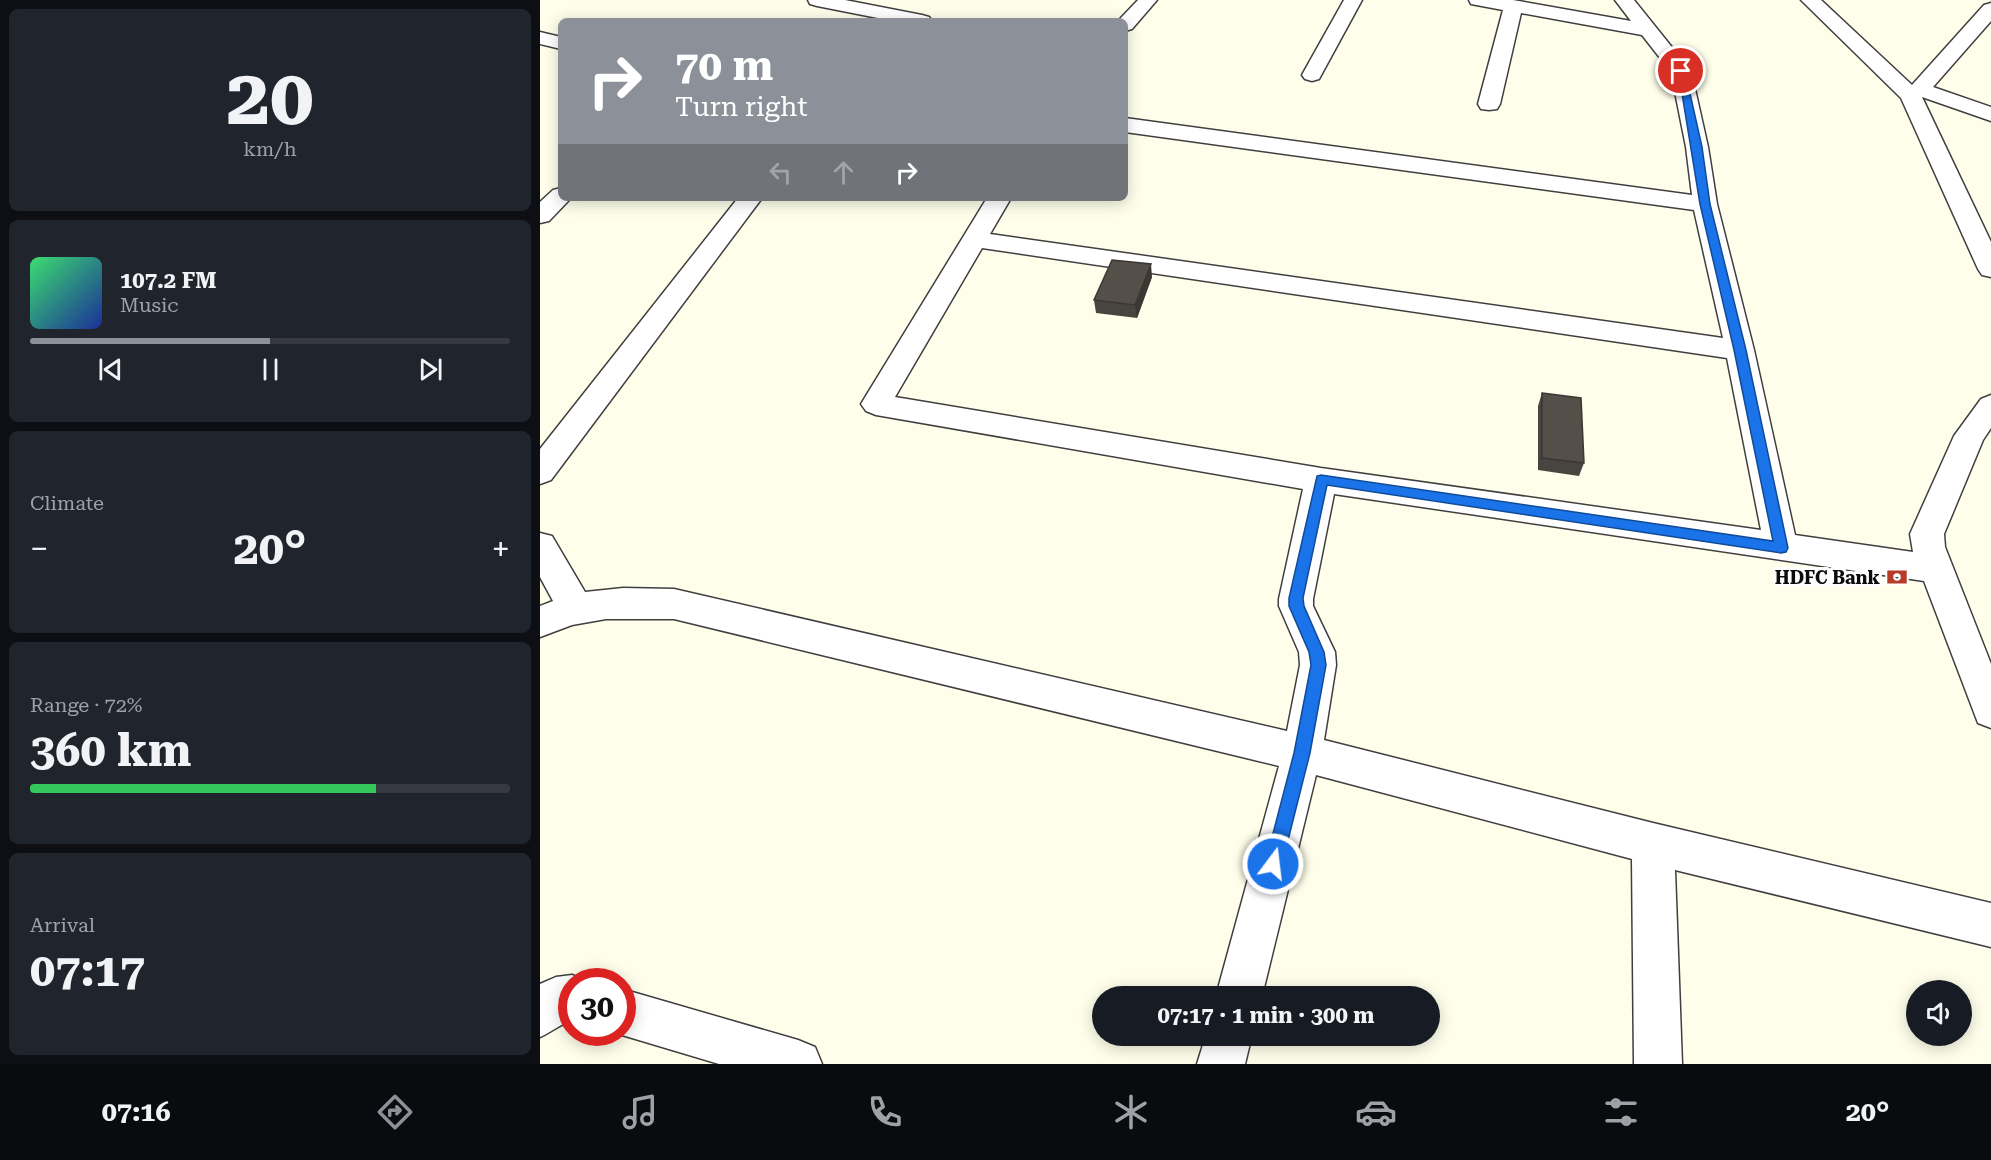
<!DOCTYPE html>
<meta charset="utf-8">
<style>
body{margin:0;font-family:"Roboto Serif",serif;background:#20242c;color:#f1f3f6;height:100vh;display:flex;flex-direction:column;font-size:22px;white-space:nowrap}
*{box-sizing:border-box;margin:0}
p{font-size:20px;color:#9ea1a6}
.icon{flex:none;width:33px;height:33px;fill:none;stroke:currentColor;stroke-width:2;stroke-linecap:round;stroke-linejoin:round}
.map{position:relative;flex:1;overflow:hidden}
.sheet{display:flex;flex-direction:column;gap:9px;padding:9px;background:#0d0f14;width:540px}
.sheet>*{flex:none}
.top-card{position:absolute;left:18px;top:18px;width:570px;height:183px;border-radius:9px;box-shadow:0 3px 15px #0003;background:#8c9099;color:#fff;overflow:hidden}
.fabs{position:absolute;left:1366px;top:980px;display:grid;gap:12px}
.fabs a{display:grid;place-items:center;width:66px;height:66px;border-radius:50%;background:#171b24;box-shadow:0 3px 15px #0003;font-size:30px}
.speed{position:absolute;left:18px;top:968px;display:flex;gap:12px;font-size:30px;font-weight:700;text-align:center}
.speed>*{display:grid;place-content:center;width:78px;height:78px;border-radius:50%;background:#171b24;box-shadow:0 3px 15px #0003;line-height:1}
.speed .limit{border:9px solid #d22;background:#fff;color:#111}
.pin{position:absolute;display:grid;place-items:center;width:51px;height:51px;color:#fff;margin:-26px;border:3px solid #fff;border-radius:50%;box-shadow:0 2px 6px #0007}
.me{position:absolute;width:66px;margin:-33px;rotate:15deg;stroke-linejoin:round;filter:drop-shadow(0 0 4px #0008)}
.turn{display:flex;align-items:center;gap:21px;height:126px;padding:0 18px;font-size:27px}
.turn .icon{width:78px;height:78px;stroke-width:2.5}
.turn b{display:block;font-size:42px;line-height:51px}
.lanes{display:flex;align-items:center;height:57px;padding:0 18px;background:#0003;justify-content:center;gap:30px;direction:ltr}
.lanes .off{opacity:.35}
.big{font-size:45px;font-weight:700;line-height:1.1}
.sheet .card{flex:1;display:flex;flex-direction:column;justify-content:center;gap:9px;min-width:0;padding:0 21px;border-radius:9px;background:#20242c}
.sheet .dial{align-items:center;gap:0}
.dial b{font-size:78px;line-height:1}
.song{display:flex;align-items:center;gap:18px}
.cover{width:72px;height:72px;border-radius:9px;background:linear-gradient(135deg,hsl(140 70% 55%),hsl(230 70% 35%))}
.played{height:6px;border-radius:3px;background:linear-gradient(90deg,#8c9099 50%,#363941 50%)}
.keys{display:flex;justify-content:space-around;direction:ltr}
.heat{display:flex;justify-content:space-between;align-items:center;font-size:33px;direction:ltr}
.charge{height:9px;border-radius:4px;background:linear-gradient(90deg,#34c759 72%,#363941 0)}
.trip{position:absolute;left:552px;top:986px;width:348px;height:60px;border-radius:30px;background:#171b24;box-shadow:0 3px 15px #0003;font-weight:700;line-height:60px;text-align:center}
.tabs{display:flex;height:96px;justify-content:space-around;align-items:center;background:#090b0e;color:#9ea1a6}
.tabs .icon{width:42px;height:42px}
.tabs .current{color:#8c9099}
.tabs b{font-size:27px;color:#f1f3f6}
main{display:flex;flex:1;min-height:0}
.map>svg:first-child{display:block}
</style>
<main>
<section class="sheet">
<div class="card dial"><b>20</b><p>km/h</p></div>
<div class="card">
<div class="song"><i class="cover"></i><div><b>107.2 FM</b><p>Music</p></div></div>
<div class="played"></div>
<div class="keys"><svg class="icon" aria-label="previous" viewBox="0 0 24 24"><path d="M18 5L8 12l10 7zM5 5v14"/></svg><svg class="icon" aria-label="pause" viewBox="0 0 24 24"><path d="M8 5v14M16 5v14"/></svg><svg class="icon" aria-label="next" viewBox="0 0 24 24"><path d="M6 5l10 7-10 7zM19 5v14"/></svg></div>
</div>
<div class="card"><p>Climate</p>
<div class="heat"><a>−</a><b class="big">20°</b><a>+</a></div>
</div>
<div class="card"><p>Range · 72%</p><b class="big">360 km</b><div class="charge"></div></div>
<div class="card"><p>Arrival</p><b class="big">07:17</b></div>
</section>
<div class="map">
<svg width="1451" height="1064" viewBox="0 0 1451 1064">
<rect width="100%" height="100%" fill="#fefeeb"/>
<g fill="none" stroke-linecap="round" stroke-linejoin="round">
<g stroke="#3f3f3f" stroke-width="3">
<g id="street">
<path d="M 268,0 L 305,0 L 382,15 L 389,17 L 392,21 L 353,21 L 277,6 L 270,4 Z"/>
<path d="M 598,0 L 617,0 L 592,29 L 585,31 L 585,21 L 578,21 Z"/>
<path d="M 804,0 L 822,0 L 779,79 L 772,81 L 765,79 L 762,75 Z"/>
<path d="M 929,0 L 973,0 L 1091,21 L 1075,0 L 1094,0 L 1151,71 L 1168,147 L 1177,204 L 1214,350 L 1255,535 L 1373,552 L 1370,534 L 1414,436 L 1441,399 L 1451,395 L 1451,428 L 1443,440 L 1404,534 L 1405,547 L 1451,664 L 1451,728 L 1438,723 L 1384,581 L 794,494 L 773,599 L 773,606 L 795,652 L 796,665 L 784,740 L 1113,823 L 1451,903 L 1451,947 L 1135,870 L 1142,1064 L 1094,1064 L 1092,859 L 776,775 L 722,996 L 676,996 L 739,766 L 134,619 L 66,619 L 32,625 L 0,637 L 0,606 L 13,601 L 0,577 L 0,533 L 12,536 L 45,592 L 83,588 L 134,589 L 747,731 L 760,665 L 759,652 L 739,606 L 739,599 L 763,489 L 336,415 L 326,411 L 321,404 L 447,198 L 471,198 L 450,234 L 1183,338 L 1154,210 L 585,132 L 585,118 L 1152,195 L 1146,147 L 1131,72 L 1102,35 L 981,13 L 960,104 L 957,109 L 949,110 L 941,109 L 938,104 L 963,10 L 931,4 ZM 442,248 L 1187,358 L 1221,530 L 781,468 L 355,397 Z"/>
<path d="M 1261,0 L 1281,0 L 1372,85 L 1444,5 L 1451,3 L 1451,21 L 1393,87 L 1451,107 L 1451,121 L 1382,97 L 1451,242 L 1451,277 L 1442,275 L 1438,269 L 1361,98 Z"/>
<path d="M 0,32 L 21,37 L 21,49 L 0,44 Z"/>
<path d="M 21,188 L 21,198 L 31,198 L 9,221 L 0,223 L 0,202 L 13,190 Z"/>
<path d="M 198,198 L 222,198 L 11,480 L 0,484 L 0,449 Z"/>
<path d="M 32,975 L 46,981 L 32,981 L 32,1021 C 23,1022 10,1033 0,1037 L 0,984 L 16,977 Z"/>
<path d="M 82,989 L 258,1040 L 275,1047 L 282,1064 L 179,1064 L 82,1035 L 75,1032 L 82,1032 Z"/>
<path d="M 666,1035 L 712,1035 L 705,1064 L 657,1064 Z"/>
</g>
</g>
<use href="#street" fill="#fff" fill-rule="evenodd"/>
</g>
<g fill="#48443f">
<path d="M 612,277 L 597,318 L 556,313 L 554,300 Z"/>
<path d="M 1002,393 L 1044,463 L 1039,476 L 998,470 L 998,406 Z"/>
</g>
<path fill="#3b3733" d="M 611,264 L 612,277 L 597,318 L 595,305 Z"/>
<g fill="#544f49" stroke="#3b3733" stroke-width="1.5">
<path d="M 572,260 L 611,264 L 595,305 L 554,300 Z"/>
<path d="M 1002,393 L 1041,398 L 1044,463 L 1002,458 Z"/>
</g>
<path fill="#1a73e8" stroke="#114b97" stroke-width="1.5" d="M 1138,69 L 1145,71 L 1162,147 L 1170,204 L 1206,350 L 1248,548 L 1246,552 L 1241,553 L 787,485 L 763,598 L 764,606 L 784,652 L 786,665 L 770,753 L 742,864 L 739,870 L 733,872 L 727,870 L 725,864 L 754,753 L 771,665 L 769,652 L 749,606 L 749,598 L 777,476 L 781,475 L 1233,541 L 1194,350 L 1160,204 Z"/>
<defs>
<g id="bank-bare" transform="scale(1.62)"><path d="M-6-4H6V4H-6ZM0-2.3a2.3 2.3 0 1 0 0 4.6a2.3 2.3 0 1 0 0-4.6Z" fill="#b73b29" stroke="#fff" stroke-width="2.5" paint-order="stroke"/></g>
</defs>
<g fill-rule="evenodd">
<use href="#bank-bare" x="1357" y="577"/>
</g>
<g text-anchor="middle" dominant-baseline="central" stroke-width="6" stroke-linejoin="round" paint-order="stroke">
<g font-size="18" font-weight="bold" fill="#0c0c0c" stroke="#fff" text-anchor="end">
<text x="1340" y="577">HDFC Bank</text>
</g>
</g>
</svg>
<div class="fabs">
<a><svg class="icon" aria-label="sound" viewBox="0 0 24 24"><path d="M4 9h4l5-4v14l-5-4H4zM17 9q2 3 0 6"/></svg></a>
</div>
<div class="speed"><div class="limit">30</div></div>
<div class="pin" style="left:1141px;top:71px;background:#d93025"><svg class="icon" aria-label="arrive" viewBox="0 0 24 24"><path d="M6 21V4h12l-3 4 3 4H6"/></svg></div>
<svg class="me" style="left:733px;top:864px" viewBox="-20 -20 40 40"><circle r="17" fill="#1a73e8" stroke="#fff" stroke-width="3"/><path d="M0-11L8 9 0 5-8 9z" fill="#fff"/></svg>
<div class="trip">07:17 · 1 min · 300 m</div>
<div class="top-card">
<div class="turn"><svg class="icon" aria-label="right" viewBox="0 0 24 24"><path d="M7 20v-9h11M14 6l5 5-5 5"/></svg><div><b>70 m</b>Turn right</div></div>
<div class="lanes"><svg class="icon off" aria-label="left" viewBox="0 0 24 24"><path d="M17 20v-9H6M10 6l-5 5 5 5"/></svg><svg class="icon off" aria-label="ahead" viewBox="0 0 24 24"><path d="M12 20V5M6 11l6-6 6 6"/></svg><svg class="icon" aria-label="right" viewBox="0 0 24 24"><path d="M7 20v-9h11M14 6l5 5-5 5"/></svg></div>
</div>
</div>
</main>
<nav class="tabs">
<b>07:16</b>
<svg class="icon current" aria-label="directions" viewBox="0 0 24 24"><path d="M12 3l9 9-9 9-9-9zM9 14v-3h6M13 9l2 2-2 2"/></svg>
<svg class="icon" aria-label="music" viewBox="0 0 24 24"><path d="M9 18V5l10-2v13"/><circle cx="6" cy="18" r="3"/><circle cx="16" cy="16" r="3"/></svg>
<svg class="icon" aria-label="phone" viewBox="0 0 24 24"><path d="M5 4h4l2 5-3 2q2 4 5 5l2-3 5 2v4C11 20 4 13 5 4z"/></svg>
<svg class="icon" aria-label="climate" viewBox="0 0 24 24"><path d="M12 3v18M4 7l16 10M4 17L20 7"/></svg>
<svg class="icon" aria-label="car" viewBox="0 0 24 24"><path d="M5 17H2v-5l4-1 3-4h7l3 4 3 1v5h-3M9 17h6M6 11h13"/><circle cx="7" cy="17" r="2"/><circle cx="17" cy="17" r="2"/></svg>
<svg class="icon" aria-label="filters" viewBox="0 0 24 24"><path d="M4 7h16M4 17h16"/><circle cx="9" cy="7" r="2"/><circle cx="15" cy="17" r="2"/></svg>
<b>20°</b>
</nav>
